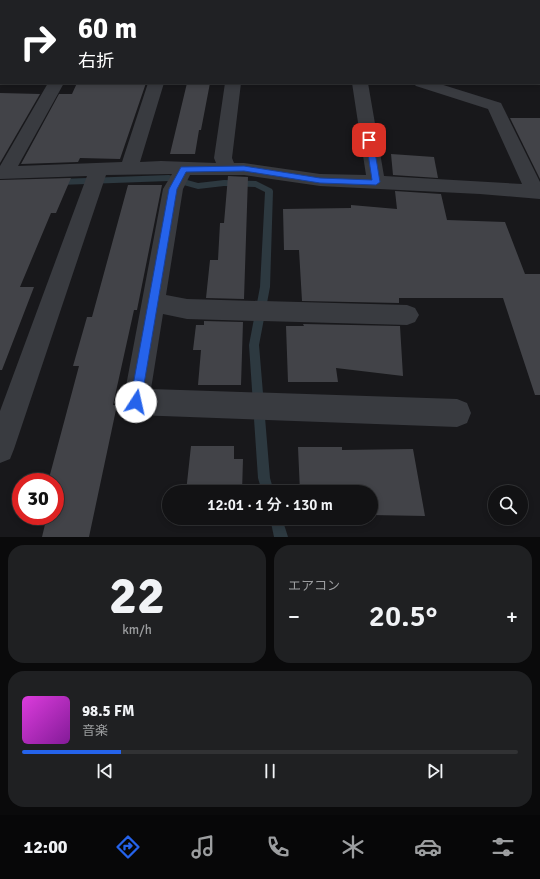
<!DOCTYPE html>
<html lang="ja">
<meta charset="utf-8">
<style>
body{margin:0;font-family:Signika,"Noto Sans JP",sans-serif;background:#1f2022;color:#f1f3f6;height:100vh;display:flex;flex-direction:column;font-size:15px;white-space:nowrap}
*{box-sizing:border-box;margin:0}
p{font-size:13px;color:#9c9ea0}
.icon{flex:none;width:22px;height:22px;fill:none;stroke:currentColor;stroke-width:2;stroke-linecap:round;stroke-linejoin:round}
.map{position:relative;height:537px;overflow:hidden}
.sheet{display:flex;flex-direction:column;gap:8px;padding:8px;background:#0a0a0b;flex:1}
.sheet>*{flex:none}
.hud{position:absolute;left:0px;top:0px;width:540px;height:84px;box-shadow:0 2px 6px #0003,0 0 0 1px #313234;background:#202124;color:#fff;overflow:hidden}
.buttons{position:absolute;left:488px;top:485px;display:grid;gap:8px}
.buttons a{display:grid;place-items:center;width:40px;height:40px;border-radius:50%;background:#121214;box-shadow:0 2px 6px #0003,0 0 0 1px #313234;font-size:20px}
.speed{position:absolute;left:12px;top:473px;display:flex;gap:8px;font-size:20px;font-weight:700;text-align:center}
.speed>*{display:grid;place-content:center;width:52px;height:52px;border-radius:50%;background:#121214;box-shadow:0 2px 6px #0003,0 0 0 1px #313234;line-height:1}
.speed .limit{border:6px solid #d22;background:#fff;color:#111}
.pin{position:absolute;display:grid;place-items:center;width:34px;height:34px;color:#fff;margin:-17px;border-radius:8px;box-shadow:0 2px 6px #0006}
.me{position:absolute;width:44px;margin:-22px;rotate:10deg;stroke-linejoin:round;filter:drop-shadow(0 0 3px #0008)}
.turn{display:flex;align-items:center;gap:14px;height:84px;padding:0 12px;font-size:18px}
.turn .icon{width:52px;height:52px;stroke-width:2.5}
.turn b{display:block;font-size:28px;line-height:34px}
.big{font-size:30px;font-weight:600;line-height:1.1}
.sheet .tile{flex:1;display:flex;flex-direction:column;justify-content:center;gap:6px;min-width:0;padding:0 14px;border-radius:16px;background:#1f2022}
.sheet .dial{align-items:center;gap:0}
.dial b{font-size:52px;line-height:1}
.song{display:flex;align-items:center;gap:12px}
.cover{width:48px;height:48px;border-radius:6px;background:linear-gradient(135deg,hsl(300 70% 55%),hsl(290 70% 35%))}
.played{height:4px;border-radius:2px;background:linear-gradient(90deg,#2563eb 20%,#313234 20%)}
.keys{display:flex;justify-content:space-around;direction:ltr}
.heat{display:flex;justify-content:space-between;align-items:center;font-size:22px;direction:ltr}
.sheet .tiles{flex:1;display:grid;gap:8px;grid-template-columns:1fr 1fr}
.tile:last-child{grid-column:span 2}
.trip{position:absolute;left:162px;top:485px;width:216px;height:40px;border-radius:20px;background:#121214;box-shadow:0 2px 6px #0003,0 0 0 1px #313234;font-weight:600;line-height:40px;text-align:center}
.tabs{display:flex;height:64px;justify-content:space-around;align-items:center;background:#070708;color:#9c9ea0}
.tabs .icon{width:28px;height:28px}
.tabs .active{color:#2563eb}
.tabs b{font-size:18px;color:#f1f3f6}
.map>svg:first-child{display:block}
</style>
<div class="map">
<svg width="540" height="537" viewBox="0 0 540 537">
<rect width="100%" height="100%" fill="#18181b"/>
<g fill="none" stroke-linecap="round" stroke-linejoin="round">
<g fill="#2d3940" fill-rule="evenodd">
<path d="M 169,175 L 198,183 L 224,180 L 256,181 L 272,189 L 273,191 L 270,287 L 259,345 L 270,478 L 274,492 L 262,492 L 258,478 L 249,345 L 260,287 L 265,192 L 255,187 L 224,186 L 198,189 L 169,181 L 59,185 L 55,182 L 59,179 Z"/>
<path d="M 270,518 L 282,518 L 288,537 L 274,537 Z"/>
</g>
</g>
<g fill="#424348">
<path d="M 77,83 L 146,83 L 120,159 L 80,158 L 78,162 L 21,164 L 59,94 L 72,94 Z"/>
<path d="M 187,83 L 210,83 L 201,130 L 199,130 L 195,154 L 170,154 Z"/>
<path d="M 0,93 L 40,94 L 0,163 Z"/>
<path d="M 510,118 L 540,118 L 540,179 Z"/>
<path d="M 391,154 L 434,157 L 438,178 L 393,175 Z"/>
<path d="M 228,176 L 248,177 L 244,299 L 206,298 L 210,260 L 218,260 L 220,223 L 224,223 Z"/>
<path d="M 71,178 L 56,213 L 51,213 L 20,287 L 34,287 L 2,370 L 0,370 L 0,180 Z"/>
<path d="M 128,185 L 162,185 L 137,310 L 134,310 L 113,405 L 117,405 L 89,537 L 42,537 L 47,516 L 55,516 L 56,482 L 48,482 L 79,366 L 73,366 L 87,317 L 92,317 Z"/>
<path d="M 395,191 L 441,194 L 447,220 L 505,222 L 525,274 L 540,274 L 540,395 L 535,395 L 503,298 L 399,298 L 399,303 L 302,301 L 299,250 L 284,250 L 283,209 L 351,208 L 351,205 L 397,209 Z"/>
<path d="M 204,321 L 243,322 L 241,385 L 198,385 L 201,350 L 193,350 L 196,325 L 204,325 Z"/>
<path d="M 303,324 L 400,326 L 403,376 L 336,368 L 338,382 L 288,382 L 286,326 L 304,326 Z"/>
<path d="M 191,446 L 234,446 L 234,459 L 243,459 L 242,492 L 186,492 Z"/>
<path d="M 298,447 L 342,447 L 342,450 L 413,449 L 425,516 L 371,515 L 371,492 L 300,492 Z"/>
</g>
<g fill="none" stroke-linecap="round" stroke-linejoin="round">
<path stroke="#3f4247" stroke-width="1.5" stroke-dasharray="1 2" stroke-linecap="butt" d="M 284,0 L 286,1"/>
<g fill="#393b40" fill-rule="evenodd">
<rect x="170" y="0" width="12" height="1"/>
<path d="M 231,0 L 248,0 L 249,1 L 232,1 Z"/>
<rect x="460" y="0" width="12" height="1"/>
<rect x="539" y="26" width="1" height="8"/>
<rect x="0" y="48" width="1" height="8"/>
<path d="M 48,83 L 64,83 L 18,166 L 122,162 L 148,83 L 164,83 L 140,162 L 161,161 L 216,163 L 214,158 L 225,83 L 241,83 L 232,158 L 234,163 L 244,163 L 320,174 L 366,175 L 352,83 L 368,83 L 384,176 L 522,184 L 488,109 L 416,86 L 413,83 L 437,83 L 501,103 L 540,182 L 540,199 L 480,194 L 320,186 L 244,175 L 190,175 L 183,189 L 166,295 L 187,299 L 407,305 L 415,308 L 419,315 L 415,322 L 407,325 L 187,319 L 163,314 L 151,389 L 457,399 L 467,403 L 471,413 L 467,423 L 457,427 L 136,415 L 126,411 L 123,402 L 163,189 L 172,174 L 106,175 L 14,449 L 10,459 L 0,463 L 0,411 L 87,176 L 0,179 L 0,166 Z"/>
</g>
</g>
<path fill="#2563eb" stroke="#184099" d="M 367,138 L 369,138 L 373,140 L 380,182 L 376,185 L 320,183 L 244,171 L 186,172 L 177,189 L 141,402 L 140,406 L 136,407 L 132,406 L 130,402 L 169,189 L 181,167 L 244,166 L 320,178 L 372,180 L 366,140 Z"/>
</svg>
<div class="buttons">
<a><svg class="icon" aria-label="search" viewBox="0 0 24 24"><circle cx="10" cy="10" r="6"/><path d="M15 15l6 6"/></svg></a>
</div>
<div class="speed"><div class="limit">30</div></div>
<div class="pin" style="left:369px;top:140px;background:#d93025"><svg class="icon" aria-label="arrive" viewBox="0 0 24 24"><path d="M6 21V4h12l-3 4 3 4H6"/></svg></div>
<svg class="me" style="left:136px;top:402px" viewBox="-20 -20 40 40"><circle r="19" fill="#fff"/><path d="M0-13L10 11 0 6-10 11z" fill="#2563eb"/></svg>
<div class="trip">12:01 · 1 分 · 130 m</div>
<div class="hud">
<div class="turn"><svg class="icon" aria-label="right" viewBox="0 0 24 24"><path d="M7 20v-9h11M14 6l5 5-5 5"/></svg><div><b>60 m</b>右折</div></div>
</div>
</div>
<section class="sheet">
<div class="tiles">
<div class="tile dial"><b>22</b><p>km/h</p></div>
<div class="tile"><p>エアコン</p>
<div class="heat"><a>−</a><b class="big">20.5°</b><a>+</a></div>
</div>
<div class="tile">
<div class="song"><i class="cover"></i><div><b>98.5 FM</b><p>音楽</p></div></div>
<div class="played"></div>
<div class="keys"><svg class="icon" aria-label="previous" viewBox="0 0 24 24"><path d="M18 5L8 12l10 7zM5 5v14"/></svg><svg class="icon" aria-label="pause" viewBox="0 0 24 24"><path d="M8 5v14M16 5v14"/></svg><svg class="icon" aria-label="next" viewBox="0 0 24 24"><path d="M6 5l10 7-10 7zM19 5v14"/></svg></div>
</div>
</div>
</section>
<nav class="tabs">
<b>12:00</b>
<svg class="icon active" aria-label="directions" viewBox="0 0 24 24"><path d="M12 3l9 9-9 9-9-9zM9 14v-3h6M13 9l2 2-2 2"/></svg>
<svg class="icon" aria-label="music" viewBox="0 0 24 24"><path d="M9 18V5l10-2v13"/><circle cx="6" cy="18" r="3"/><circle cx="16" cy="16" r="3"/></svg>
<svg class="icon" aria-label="phone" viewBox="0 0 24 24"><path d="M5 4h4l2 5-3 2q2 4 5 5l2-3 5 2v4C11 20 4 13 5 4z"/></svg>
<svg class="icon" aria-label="climate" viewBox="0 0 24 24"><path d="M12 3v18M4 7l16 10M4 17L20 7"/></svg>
<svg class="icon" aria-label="car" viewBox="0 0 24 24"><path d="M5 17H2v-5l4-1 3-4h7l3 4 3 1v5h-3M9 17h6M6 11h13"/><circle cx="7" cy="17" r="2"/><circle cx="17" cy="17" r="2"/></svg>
<svg class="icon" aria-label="filters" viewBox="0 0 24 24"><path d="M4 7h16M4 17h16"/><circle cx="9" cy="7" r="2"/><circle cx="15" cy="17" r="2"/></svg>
</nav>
